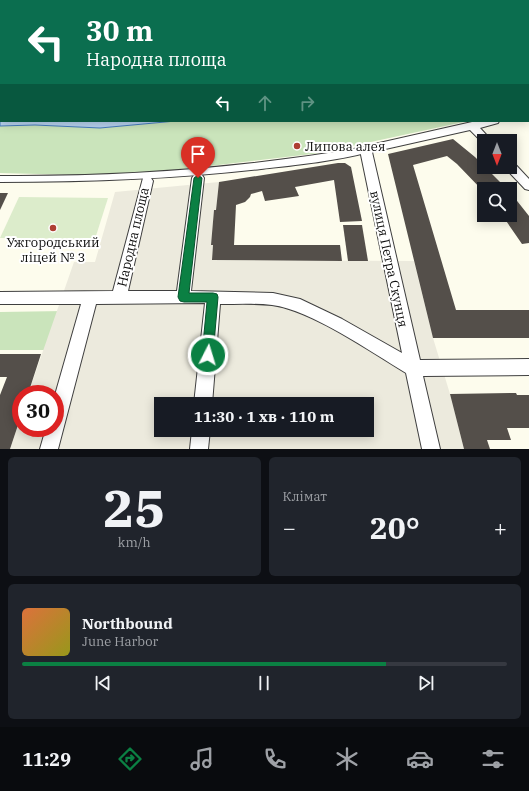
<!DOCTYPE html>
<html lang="uk">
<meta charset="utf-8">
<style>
body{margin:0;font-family:"IBM Plex Serif",serif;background:#20242c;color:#f1f3f6;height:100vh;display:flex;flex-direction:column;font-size:15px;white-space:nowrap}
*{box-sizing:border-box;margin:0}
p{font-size:13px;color:#9ea1a6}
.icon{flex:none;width:22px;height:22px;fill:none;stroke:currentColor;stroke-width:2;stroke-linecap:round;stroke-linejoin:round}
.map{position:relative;height:449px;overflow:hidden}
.drawer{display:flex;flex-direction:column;gap:8px;padding:8px;background:#0d0f14;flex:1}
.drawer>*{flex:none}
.guide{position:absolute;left:0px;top:0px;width:529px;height:122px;box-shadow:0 2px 10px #0003;background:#0b6e4f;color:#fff;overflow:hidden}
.needle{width:26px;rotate:180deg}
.controls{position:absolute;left:477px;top:134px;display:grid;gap:8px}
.controls a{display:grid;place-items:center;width:40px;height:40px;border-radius:0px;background:#171b24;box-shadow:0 2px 10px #0003;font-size:20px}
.speed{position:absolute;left:12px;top:385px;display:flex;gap:8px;font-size:20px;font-weight:700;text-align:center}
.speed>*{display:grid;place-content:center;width:52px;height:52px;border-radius:50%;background:#171b24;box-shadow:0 2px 10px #0003;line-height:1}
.speed .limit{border:6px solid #d22;background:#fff;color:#111}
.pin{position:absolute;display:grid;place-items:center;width:34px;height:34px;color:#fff;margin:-41px -17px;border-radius:50% 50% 50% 0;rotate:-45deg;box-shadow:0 0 4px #0007}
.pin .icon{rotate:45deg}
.me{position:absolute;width:44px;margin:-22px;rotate:5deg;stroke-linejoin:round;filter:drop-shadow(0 0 3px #0008)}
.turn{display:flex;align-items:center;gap:14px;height:84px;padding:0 20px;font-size:18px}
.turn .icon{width:52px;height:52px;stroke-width:2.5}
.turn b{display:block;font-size:28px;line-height:34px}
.lanes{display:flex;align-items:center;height:38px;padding:0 20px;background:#0003;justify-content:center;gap:20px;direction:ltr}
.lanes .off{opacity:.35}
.big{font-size:30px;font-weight:800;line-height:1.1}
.drawer .tile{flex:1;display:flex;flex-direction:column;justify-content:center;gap:6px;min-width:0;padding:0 14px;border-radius:6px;background:#20242c}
.drawer .dial{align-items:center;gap:0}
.dial b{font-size:52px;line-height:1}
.song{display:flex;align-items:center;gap:12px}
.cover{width:48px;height:48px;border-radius:6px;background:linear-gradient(135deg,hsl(20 70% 55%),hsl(60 70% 35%))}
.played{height:4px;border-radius:2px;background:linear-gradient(90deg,#0b8043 75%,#363941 75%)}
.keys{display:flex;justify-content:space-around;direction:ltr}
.heat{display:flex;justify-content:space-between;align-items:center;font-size:22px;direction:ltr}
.drawer .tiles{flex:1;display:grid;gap:8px;grid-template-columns:1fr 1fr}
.tile:last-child{grid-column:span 2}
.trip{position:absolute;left:154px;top:397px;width:220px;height:40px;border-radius:0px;background:#171b24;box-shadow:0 2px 10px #0003;font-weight:800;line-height:40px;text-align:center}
.menu{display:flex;height:64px;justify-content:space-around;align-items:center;background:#090b0e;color:#9ea1a6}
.menu .icon{width:28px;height:28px}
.menu .selected{color:#0b8043}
.menu b{font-size:18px;color:#f1f3f6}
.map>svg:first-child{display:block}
</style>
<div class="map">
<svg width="529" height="449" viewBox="0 0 529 449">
<rect width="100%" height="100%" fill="#fdfced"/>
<g fill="#cae4bb">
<path d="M 176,121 L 468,121 L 320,153 L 159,172 L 78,175 L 0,173 L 0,126 L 35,125 L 100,128 Z"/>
<path d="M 64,311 L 53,350 L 0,350 L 0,312 Z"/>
</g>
<path fill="#dceccb" d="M 19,197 L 108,198 L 95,239 L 0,238 Z"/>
<path fill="#eceadd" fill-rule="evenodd" d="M 219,182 L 216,210 L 214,210 L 211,245 L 213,245 L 212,260 L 414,261 L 433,338 L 450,394 L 464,449 L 10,449 L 21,416 L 21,428 L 55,428 L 55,394 L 28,394 L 74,262 L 95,262 L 115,192 ZM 161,404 L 367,404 L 367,430 L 161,430 Z"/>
<path fill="#b7d2ef" stroke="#467dbf" d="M 0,39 L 1,121 L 176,121 L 100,128 L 35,125 L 0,126 Z"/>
<g fill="#544f4a">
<path d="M 453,139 L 475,157 L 507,189 L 484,189 L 484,192 L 457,164 L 447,156 L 413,165 L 456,310 L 529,310 L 529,338 L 433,338 L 388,154 Z"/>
<path d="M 338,163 L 345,163 L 351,167 L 362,221 L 340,222 L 334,180 L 295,187 L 299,196 L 265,201 L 262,191 L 251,194 L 250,197 L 245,202 L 236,205 L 234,245 L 340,245 L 342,261 L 212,260 L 213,245 L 211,245 L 214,210 L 216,210 L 219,182 Z"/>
<path d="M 510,192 L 529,216 L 529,243 L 522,244 L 502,215 L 510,215 Z"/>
<path d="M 0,193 L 8,193 L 0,210 Z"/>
<path d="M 343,225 L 362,225 L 368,261 L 348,261 Z"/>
<path d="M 0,354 L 41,354 L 28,394 L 21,394 L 21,416 L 10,449 L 0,449 L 0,395 L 7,377 L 0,377 Z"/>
<path d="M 516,393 L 517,395 L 529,395 L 529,428 L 507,428 L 511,440 L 487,440 L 490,449 L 464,449 L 450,394 Z"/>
</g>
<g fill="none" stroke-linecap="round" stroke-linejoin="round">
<g stroke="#3f3f3f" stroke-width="2">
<path id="pedestrian" d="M 366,147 L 369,148 L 370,150 L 369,152 C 336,161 295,165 261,169 C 174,179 87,182 0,182 L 0,176 C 123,177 244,168 366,147 Z"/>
</g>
<g stroke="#3f3f3f" stroke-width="2">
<g id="minor">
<path d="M 177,0 L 185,0 L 186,1 L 178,1 Z"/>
<rect x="0" y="9" width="1" height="4"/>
<rect x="528" y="113" width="1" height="6"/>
<path d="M 499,121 L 498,123 L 480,128 L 492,141 L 484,141 L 484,144 L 470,130 L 372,152 L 420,360 L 529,359 L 529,375 L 423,376 L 440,449 L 422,449 L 406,373 C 371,352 311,310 272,305 C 255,303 237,304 220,304 L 212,404 L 194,404 L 205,303 L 96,304 L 58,449 L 40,449 L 46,428 L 55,428 L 55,395 L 81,304 L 0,304 L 0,292 L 113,291 L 143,178 L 147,177 L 151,178 L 153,181 L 128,291 L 177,291 L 192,178 L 194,175 L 198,174 L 202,175 L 204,178 L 191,291 L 273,293 L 300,299 L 342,319 L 402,353 L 360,150 L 362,147 L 366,146 L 472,122 Z"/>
<path d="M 510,162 L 514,163 L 529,179 L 529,190 L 525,189 L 506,169 L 505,167 L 510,167 Z"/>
<path d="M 192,430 L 210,430 L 208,449 L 190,449 Z"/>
</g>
</g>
<g stroke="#2e2e2e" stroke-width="2">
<g id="secondary">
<rect x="387" y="0" width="11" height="1"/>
<rect x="528" y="92" width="1" height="8"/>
</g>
</g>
<use href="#pedestrian" fill="#fff" fill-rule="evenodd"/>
<use href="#minor" fill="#fff" fill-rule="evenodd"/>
<use href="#secondary" fill="#f4f7af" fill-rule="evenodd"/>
</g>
<path fill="#0b8043" stroke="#07532c" d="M 198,175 L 202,178 L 189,293 L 213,293 L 217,294 L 218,297 L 213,355 L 212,359 L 208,361 L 204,359 L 202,355 L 207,302 L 184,302 L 180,301 L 178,297 L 194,178 Z"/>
<g fill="#ae3f33" stroke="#fff" stroke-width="1.5">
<circle cx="297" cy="146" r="4"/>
<circle cx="53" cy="228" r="4"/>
</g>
<g text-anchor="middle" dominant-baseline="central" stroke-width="4" stroke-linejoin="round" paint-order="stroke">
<g font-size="13" fill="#0c0c0c" stroke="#fff" text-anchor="start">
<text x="305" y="146">Липова алея</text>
<text x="53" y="242" text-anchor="middle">Ужгородський<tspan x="53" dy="15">ліцей № 3</tspan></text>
</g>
<g font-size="13" fill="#0c0c0c" stroke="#fff">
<text transform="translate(133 237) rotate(-77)">Народна площа</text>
<text transform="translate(389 259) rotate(78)">вулиця Петра Скунця</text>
</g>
</g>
</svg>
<div class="controls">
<a><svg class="needle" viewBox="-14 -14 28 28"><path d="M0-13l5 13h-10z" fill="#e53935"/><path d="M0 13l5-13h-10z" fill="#9ea1a6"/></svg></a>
<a><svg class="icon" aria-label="search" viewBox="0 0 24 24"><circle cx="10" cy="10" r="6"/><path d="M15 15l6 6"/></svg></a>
</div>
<div class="speed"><div class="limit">30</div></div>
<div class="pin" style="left:198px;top:178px;background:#d93025"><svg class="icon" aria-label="arrive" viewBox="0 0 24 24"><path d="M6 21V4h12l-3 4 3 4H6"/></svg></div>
<svg class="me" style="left:208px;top:355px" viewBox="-20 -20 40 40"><circle r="17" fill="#0b8043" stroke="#fff" stroke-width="3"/><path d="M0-11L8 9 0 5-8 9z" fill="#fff"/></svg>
<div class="trip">11:30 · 1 хв · 110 m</div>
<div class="guide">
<div class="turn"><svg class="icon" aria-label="left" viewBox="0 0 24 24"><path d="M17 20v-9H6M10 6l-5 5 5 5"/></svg><div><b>30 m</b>Народна площа</div></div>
<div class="lanes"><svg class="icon" aria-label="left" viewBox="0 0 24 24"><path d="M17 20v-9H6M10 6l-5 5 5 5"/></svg><svg class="icon off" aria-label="ahead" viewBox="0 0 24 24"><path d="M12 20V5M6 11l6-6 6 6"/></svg><svg class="icon off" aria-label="right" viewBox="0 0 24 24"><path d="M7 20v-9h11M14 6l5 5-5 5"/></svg></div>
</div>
</div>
<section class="drawer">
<div class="tiles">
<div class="tile dial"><b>25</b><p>km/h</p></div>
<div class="tile"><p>Клімат</p>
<div class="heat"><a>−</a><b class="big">20°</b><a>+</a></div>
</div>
<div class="tile">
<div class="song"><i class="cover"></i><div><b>Northbound</b><p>June Harbor</p></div></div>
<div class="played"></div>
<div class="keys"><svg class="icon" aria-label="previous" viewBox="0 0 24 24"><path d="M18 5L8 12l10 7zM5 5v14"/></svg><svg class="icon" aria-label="pause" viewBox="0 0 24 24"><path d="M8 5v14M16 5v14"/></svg><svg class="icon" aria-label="next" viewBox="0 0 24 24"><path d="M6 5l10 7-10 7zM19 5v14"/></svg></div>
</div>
</div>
</section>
<nav class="menu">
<b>11:29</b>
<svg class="icon selected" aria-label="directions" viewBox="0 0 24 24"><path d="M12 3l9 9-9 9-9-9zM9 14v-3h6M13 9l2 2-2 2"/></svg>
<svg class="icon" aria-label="music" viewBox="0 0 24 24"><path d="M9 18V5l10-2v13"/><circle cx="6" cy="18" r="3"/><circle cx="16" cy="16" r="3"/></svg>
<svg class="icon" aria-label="phone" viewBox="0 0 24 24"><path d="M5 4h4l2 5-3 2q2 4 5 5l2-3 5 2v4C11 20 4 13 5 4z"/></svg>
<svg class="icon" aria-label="climate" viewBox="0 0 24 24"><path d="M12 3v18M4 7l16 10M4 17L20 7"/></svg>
<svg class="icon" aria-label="car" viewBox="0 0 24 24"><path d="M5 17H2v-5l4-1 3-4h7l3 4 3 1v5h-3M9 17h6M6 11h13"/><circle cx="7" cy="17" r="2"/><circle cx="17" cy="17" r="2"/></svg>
<svg class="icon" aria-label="filters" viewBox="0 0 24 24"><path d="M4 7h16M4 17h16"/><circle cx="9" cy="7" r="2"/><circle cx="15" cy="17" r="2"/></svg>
</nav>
